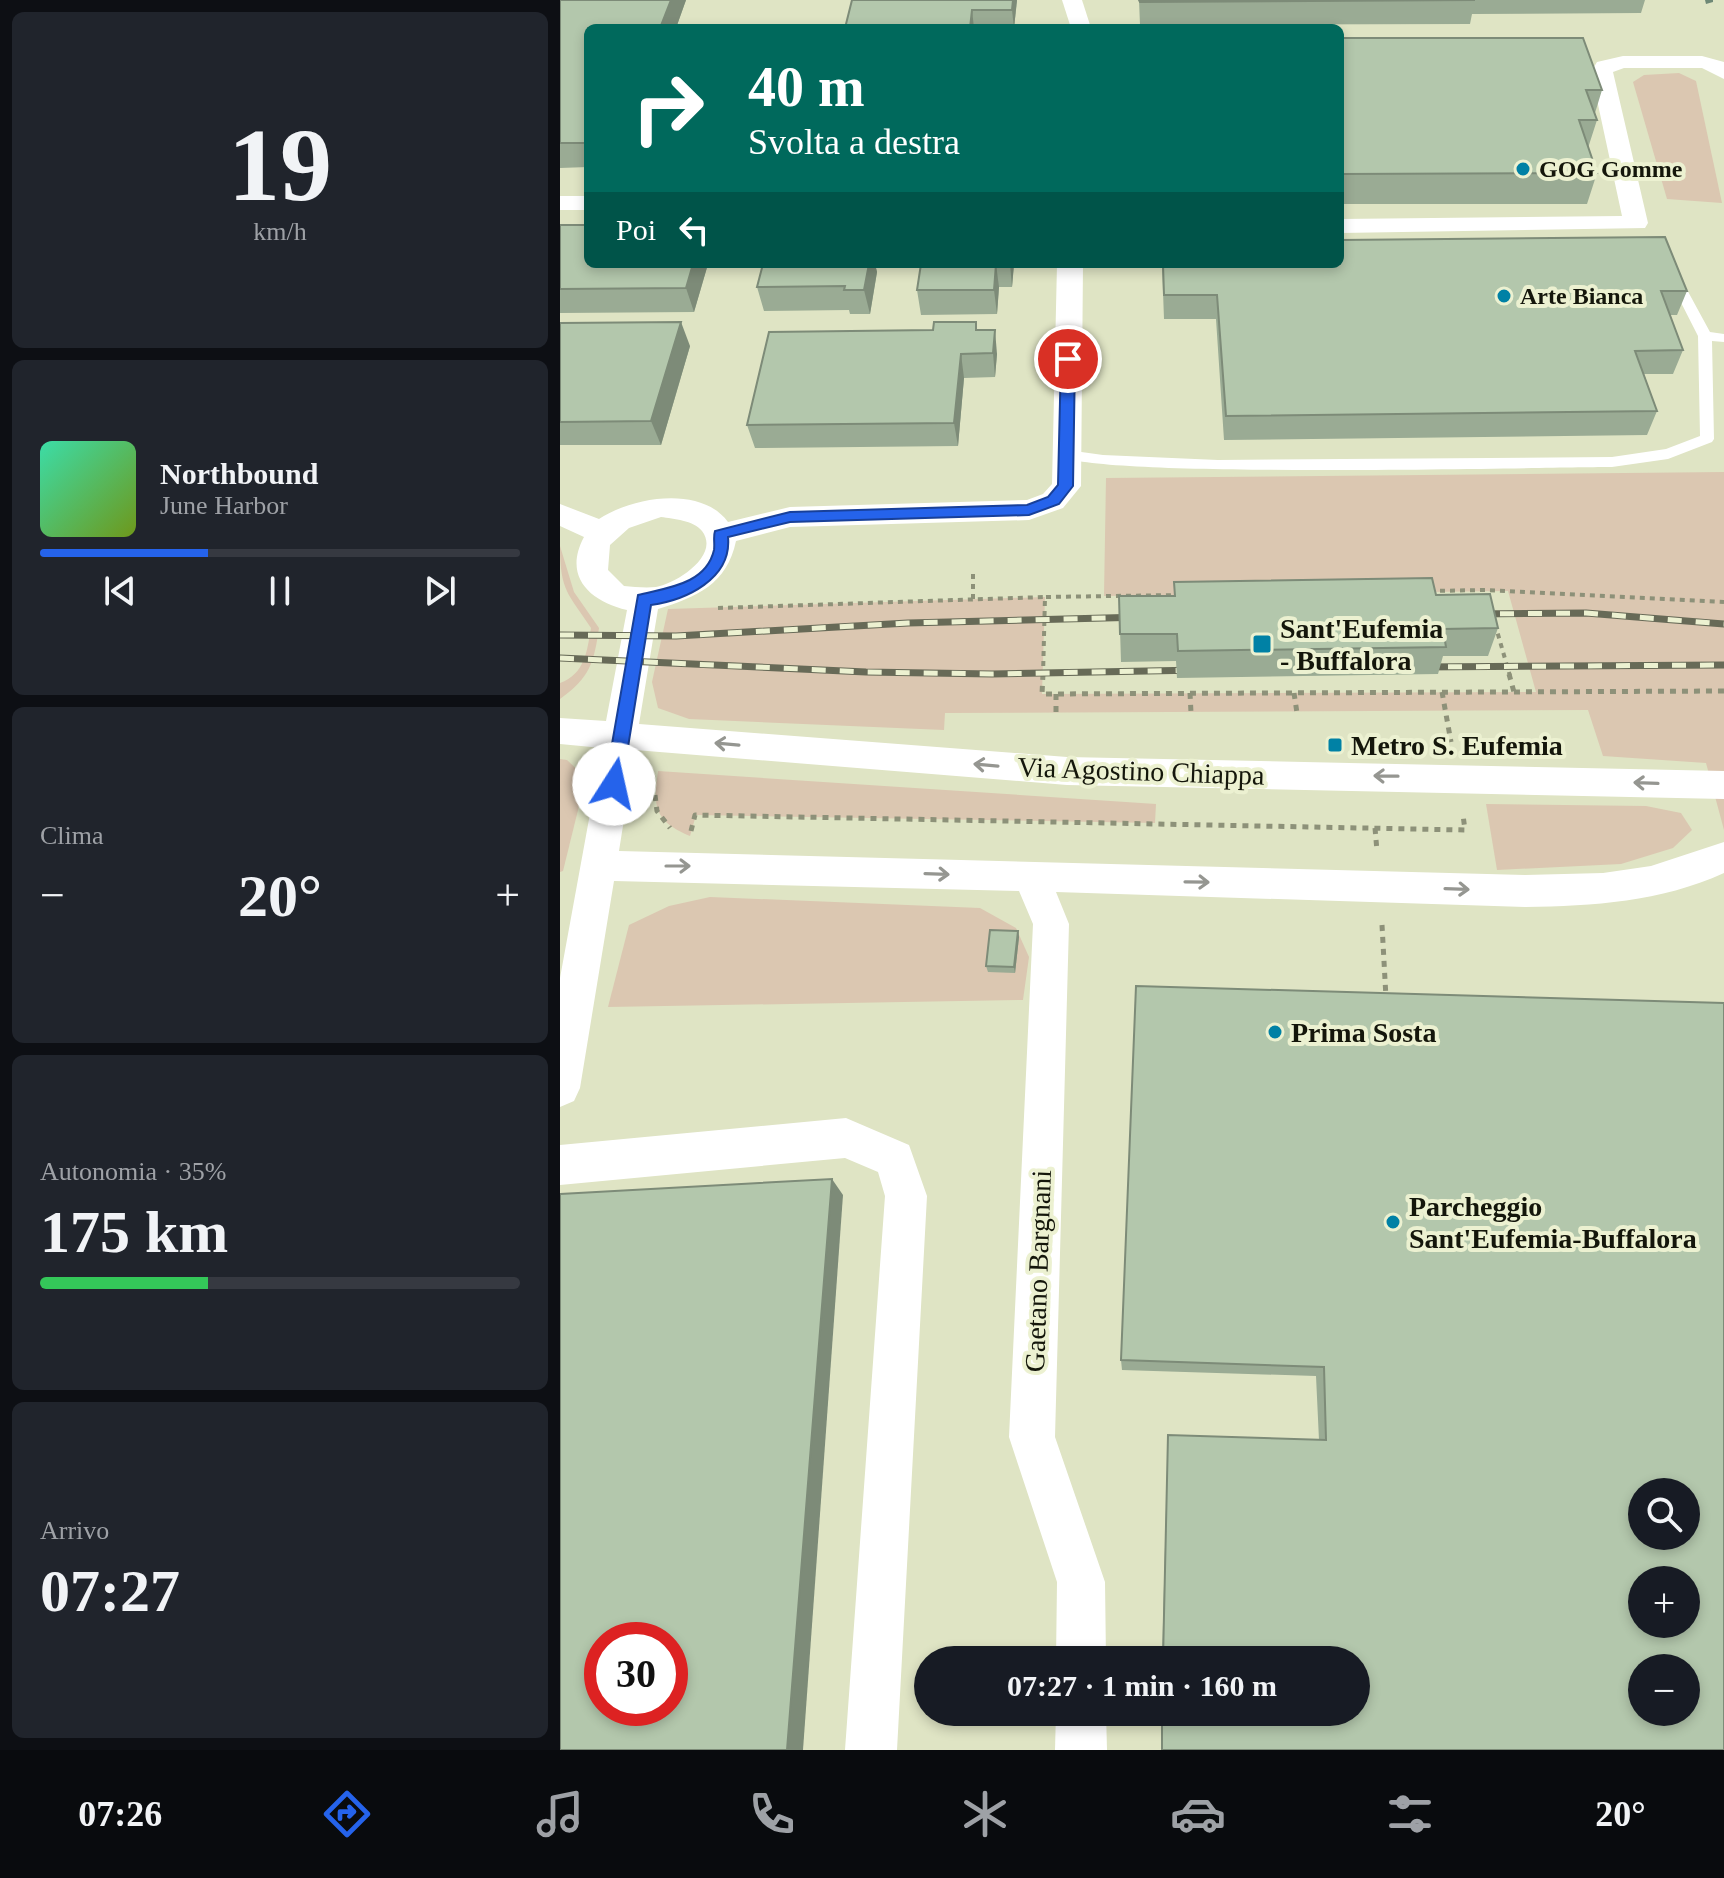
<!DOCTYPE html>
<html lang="it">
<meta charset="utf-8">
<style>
body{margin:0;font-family:Georgia,serif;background:#20242c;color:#f1f3f6;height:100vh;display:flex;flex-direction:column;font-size:30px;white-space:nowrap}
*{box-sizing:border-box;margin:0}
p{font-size:26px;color:#9ea1a6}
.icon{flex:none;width:44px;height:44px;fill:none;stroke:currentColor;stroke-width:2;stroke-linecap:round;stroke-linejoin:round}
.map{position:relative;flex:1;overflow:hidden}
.side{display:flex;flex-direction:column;gap:12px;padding:12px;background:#0d0f14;width:560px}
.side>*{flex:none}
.banner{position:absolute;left:24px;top:24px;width:760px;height:244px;border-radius:12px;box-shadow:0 4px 12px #0003;background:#00695c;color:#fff;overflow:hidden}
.controls{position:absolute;left:1068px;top:1478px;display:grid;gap:16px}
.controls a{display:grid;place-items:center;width:72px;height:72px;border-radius:50%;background:#171b24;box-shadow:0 4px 12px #0003;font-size:40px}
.speed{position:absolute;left:24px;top:1622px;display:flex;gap:16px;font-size:40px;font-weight:700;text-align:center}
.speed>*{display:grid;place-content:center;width:104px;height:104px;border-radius:50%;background:#171b24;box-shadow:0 4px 12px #0003;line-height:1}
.speed .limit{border:12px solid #d22;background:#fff;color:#111}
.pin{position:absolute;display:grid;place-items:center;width:68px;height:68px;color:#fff;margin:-34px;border:4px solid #fff;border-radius:50%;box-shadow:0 2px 8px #0007}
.me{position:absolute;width:88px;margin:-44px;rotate:10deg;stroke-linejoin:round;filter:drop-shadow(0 0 6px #0008)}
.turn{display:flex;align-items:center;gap:28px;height:168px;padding:0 32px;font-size:36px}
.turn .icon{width:104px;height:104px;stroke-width:2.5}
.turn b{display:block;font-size:56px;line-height:68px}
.then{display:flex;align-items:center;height:76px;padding:0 32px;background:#0003;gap:16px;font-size:30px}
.big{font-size:60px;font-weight:700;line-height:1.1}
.side .widget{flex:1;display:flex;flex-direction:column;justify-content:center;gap:12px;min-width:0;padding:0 28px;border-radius:12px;background:#20242c}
.side .dial{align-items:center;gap:0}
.dial b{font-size:104px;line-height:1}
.song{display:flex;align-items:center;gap:24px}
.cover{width:96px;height:96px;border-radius:12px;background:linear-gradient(135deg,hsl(160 70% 55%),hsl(80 70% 35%))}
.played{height:8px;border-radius:4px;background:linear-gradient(90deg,#2563eb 35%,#363941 35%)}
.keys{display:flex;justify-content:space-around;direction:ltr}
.heat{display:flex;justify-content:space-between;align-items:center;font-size:44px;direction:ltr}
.charge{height:12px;border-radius:6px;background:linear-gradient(90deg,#34c759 35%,#363941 0)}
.trip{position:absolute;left:354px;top:1646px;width:456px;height:80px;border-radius:40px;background:#171b24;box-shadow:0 4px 12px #0003;font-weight:700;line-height:80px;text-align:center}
.dock{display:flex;height:128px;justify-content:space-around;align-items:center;background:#090b0e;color:#9ea1a6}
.dock .icon{width:56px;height:56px}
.dock .current{color:#2563eb}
.dock b{font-size:36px;color:#f1f3f6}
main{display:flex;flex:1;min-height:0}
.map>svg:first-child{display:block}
</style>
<main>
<section class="side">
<div class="widget dial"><b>19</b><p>km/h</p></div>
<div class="widget">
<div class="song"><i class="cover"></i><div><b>Northbound</b><p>June Harbor</p></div></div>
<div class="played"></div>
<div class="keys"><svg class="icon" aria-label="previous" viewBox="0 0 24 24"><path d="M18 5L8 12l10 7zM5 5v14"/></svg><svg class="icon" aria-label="pause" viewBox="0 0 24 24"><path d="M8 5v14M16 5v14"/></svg><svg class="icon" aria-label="next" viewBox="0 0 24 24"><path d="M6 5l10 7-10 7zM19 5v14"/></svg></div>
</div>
<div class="widget"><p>Clima</p>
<div class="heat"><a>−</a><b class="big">20°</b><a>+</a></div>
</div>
<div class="widget"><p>Autonomia · 35%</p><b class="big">175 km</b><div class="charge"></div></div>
<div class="widget"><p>Arrivo</p><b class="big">07:27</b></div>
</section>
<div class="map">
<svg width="1164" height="1750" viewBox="0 0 1164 1750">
<rect width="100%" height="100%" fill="#dfe4c4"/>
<g fill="#dbc7b1">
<path d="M 1119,73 L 1136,81 L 1162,203 L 1107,199 L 1073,82 L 1084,75 Z"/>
<path d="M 1164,472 L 1164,830 L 1146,763 L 1043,756 L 1028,710 L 385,713 L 384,730 L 129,719 L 98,708 L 92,682 L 108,609 L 485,597 L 482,694 L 976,692 L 948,591 L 544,596 L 546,478 Z"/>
<path d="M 0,546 L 14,592 L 39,628 C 34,662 30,678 0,699 L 0,683 C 25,674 27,651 31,628 C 8,593 0,591 0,546 Z"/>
<path d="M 0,759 L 7,760 L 23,775 L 20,802 L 3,871 L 0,872 Z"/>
<path d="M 98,771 L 596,804 L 595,823 L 136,815 L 130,836 C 94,821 93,807 98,771 Z"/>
<path d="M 926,804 L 1086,806 L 1121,813 L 1132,830 L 1113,848 L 1061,864 L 937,870 Z"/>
<path d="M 150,897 L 420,908 L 456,928 L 469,957 L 463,1000 L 48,1007 L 69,925 L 109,906 Z"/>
</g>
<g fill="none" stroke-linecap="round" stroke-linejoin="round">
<path fill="#6e8876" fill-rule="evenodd" d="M 1145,0 L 1153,0 L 1153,2 L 1146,4 Z"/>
<g stroke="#8d9179" stroke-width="4" stroke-dasharray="5 5" stroke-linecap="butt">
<path d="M 413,574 L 413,599"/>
<path d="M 870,591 L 925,590 L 1164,602"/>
<path d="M 158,608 L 485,597"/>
<path d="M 935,624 L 950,676"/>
<path d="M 483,676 L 485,597 L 620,595"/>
</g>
<g stroke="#8d9179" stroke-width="5" stroke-dasharray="6 6" stroke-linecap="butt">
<path d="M 483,674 L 482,694 L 1164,691"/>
<path d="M 949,674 L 954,692"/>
<path d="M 882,692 L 891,742"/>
<path d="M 630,693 L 631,713"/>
<path d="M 734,693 L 737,713"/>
<path d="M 496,694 L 496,714"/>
<path d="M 95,795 L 97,811 L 110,828"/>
<path d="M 815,828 L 817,851"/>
<path d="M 131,831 L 135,815 L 905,830 L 903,815"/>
<path d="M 822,925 L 826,998"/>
</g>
<path fill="#fff" fill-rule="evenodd" d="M 1113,271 L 1119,275 L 1150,332 L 1164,334 L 1164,342 L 1152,341 L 1154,439 L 1152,442 L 1108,459 L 1052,467 C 984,467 525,479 500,455 L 507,450 L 543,455 L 658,460 L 1052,457 L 1106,449 L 1140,436 L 1138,336 L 1107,275 Z"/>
<g fill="#fff" fill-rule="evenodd">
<path d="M 502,0 L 522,0 L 531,28 L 511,28 Z"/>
<path d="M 1063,56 L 1142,56 L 1164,62 L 1164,79 L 1142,68 L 1064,68 L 1053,72 L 1088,223 L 1085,228 L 780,233 L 780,219 L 1062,216 L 1031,72 L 1037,62 Z"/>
<rect x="0" y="196" width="28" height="14"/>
<path d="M 497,264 L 523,264 L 521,486 L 503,508 L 469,520 L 230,527 L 176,541 C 167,584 137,597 98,609 L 79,724 L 507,757 L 1164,771 L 1164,799 L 507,785 L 75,750 L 59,851 L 965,875 L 1043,873 L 1091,866 L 1164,842 L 1164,873 C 1100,902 1034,906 965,907 L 496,892 L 509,924 L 495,1437 L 545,1582 L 546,1660 L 496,1660 L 497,1582 L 449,1437 L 473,924 L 459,891 L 54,881 L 20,1088 L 14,1101 L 0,1107 L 0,978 L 42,748 L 0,744 L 0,718 L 46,721 L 67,610 C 29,601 3,576 24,537 L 0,526 L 0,504 L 39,519 C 72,497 141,485 168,522 L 230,507 L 467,500 L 483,494 L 492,484 ZM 101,517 C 114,519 133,520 142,531 C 161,556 115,584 96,587 C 86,588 74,587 64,586 L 48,570 L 50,545 L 69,528 Z"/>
<path d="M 286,1118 L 349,1145 L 367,1196 L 337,1750 L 285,1750 L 325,1196 L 318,1172 L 285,1158 L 0,1185 L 0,1145 Z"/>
<path d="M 496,1712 L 546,1712 L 547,1750 L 495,1750 Z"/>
</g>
<g stroke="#676a57" stroke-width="7">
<g id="rail">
<path d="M 912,614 L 1026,613 L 1164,624"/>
<path d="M 0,635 L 116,636 L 348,623 L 584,617"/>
<path d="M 0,658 L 306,672 L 432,674 L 640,670"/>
<path d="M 860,667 L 1164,665"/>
</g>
</g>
<use href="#rail" stroke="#ecf1d1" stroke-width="5" stroke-dasharray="14" stroke-linecap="butt"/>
</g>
<g fill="#9aab94">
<path d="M 0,0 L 126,0 L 116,28 L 28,28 L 28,167 L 0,168 Z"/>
<path d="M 457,0 L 454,28 L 285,28 Z"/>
<path d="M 579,0 L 1085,0 L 1081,13 L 912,14 L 910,24 L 580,25 Z"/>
<path d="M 780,38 L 1042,90 L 1035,113 L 1037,120 L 1028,148 L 1037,173 L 1027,204 L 780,204 Z"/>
<path d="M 0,225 L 148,264 L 134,312 L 0,313 Z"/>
<path d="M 203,264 L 315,264 L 317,272 L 310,314 L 290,314 L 289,310 L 204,311 L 197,287 Z"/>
<path d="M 361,264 L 454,264 L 452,287 L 439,287 L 437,314 L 361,315 L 357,290 Z"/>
<path d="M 602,264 L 780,264 L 1127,291 L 1117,315 L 1110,315 L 1123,350 L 1113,374 L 1084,374 L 1097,411 L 1087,435 L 664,440 L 656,319 L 604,319 Z"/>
<path d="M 0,323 L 130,346 L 101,445 L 0,445 Z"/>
<path d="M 417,330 L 437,354 L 435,377 L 404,378 L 398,446 L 195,448 L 187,425 Z"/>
<path d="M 614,582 L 876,595 L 938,628 L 928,656 L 883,656 L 878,674 L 617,678 L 616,661 L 561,662 L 559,596 L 614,596 Z"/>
<path d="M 458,931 L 459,937 L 455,973 L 428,972 L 426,966 Z"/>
<path d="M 1164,1003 L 1164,1750 L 601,1750 L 601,1712 L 796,1712 L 796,1660 L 602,1660 L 608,1435 L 759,1440 L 756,1376 L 562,1370 L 561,1360 Z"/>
</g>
<g fill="#7d8b78">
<path d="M 111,0 L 126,0 L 116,28 L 100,28 Z"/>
<path d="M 453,0 L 457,0 L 454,28 L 452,10 Z"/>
<path d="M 412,10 L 414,28 L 410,28 Z"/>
<path d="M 133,264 L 148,264 L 134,312 L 126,288 Z"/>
<path d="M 309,264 L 315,264 L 317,272 L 310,314 L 304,290 Z"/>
<path d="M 436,264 L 439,287 L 437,314 L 434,290 Z"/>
<path d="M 450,264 L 454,264 L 452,287 Z"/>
<path d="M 121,322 L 130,346 L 101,445 L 91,421 Z"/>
<path d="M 435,330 L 437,354 L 435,377 L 433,353 Z"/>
<path d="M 401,354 L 404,378 L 398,446 L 394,423 Z"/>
<path d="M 458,931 L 459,937 L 455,973 L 454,967 Z"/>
<path d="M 272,1179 L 283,1195 L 243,1750 L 227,1750 Z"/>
</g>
<g fill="#b3c7ac" stroke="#7d8b78" stroke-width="2" fill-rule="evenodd">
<path d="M 0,0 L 111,0 L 100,28 L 28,28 L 28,143 L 0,143 Z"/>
<path d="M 292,0 L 453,0 L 452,10 L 412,10 L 410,28 L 285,28 Z"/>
<path d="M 579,0 L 915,0 L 580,2 Z"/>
<path d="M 780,38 L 1023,38 L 1042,90 L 1026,90 L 1037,120 L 1019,120 L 1037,173 L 780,174 Z"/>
<path d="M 0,225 L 28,225 L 28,264 L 133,264 L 126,288 L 0,289 Z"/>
<path d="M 1105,237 L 1127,291 L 1101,291 L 1123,350 L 1075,351 L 1097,411 L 666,416 L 657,295 L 604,295 L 603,264 L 780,264 L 780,240 Z"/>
<path d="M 203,264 L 309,264 L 304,290 L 284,290 L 285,286 L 197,287 Z"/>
<path d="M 361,264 L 436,264 L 434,290 L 357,290 Z"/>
<path d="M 121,322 L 91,421 L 0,422 L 0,323 Z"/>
<path d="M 374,322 L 416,322 L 416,330 L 435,330 L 433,353 L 401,354 L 394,423 L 187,425 L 209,332 L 373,330 Z"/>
<path d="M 872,578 L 876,595 L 930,594 L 938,628 L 883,629 L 886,647 L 618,651 L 617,634 L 560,634 L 559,596 L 615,596 L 614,582 Z"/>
<path d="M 430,930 L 458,931 L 454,967 L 426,966 Z"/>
<path d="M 576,986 L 1164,1003 L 1164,1750 L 602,1750 L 602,1712 L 796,1712 L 796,1660 L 603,1660 L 608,1435 L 766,1440 L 764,1367 L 561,1360 ZM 1082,1492 L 1126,1492 L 1126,1536 L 1082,1536 ZM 1082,1580 L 1126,1580 L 1126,1624 L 1082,1624 ZM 1082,1668 L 1126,1668 L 1126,1712 L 1082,1712 Z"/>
<path d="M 272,1179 L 227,1750 L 0,1750 L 0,1194 ZM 42,1640 L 110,1640 L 110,1708 L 42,1708 Z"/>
</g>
<defs><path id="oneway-shaft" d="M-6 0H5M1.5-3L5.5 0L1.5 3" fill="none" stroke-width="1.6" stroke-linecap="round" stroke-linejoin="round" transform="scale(2)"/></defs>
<g stroke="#959691">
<use href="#oneway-shaft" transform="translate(167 744) rotate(-175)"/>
<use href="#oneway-shaft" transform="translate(426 765) rotate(-175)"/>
<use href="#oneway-shaft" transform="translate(826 776) rotate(-179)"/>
<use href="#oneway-shaft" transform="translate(1086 783) rotate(-178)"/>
<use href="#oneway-shaft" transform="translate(118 866)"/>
<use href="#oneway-shaft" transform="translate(377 874) rotate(2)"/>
<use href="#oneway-shaft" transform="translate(637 882) rotate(1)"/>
<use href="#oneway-shaft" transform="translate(897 889) rotate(2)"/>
</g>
<path fill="#2563eb" stroke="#184099" stroke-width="2" d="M 508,355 L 515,359 L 513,486 L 499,504 L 469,515 L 230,522 L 168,537 C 172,579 126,600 91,605 L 62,784 L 60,789 L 48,789 L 45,784 L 78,595 C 105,588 146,585 154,550 C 155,543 153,537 155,531 L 230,512 L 467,505 L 488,497 L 498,485 L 501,359 Z"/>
<g fill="#0081a5" stroke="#ecf1d1" stroke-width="3">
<circle cx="963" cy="169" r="8"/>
<circle cx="944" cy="296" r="8"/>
<rect x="692" y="634" width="20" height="20" rx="4"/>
<rect x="767" y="737" width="16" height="16" rx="4"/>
<circle cx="715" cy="1032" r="8"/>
<circle cx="833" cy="1222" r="8"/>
</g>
<g text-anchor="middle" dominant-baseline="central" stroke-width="8" stroke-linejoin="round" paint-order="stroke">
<g font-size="24" font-weight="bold" fill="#14160b" stroke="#ecf1d1" text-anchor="start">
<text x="979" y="169">GOG Gomme</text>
<text x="960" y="296">Arte Bianca</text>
</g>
<g font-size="28" font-weight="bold" fill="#14160b" stroke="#ecf1d1" text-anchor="start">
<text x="720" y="628">Sant'Eufemia<tspan x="720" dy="32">- Buffalora</tspan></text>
<text x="791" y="745">Metro S. Eufemia</text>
<text x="731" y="1032">Prima Sosta</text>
<text x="849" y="1206">Parcheggio<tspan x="849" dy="32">Sant'Eufemia-Buffalora</tspan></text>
</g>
<g font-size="28" fill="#14160b" stroke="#ecf1d1">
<text transform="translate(581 771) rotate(2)">Via Agostino Chiappa</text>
<text transform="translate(478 1271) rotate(-88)">Gaetano Bargnani</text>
</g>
</g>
</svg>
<div class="controls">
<a><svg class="icon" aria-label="search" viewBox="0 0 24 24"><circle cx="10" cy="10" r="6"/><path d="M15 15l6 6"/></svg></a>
<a>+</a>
<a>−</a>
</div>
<div class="speed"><div class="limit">30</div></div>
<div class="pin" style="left:508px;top:359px;background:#d93025"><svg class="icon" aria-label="arrive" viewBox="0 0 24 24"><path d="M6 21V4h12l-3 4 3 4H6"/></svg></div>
<svg class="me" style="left:54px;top:784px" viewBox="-20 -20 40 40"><circle r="19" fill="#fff"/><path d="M0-13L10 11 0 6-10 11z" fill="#2563eb"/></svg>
<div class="trip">07:27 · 1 min · 160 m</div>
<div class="banner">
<div class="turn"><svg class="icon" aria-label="right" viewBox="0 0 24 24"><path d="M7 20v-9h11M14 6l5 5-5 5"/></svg><div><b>40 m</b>Svolta a destra</div></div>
<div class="then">Poi<svg class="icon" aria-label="left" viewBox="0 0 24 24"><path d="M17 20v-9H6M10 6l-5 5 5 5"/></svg></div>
</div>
</div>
</main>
<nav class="dock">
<b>07:26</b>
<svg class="icon current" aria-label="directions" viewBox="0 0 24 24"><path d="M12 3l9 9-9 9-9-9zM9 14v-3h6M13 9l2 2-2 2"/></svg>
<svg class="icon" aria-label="music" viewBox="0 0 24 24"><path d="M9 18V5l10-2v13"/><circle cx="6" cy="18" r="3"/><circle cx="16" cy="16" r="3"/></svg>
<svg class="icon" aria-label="phone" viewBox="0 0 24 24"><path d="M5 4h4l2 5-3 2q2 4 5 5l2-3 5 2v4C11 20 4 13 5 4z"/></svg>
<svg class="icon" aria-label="climate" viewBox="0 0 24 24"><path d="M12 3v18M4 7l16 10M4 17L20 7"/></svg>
<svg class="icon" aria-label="car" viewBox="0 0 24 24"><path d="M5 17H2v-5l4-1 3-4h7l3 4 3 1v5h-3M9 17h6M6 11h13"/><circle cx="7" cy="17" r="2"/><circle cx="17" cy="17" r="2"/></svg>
<svg class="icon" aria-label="filters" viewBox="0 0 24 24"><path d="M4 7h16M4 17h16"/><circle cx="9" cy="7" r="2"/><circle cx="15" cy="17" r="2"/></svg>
<b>20°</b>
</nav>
